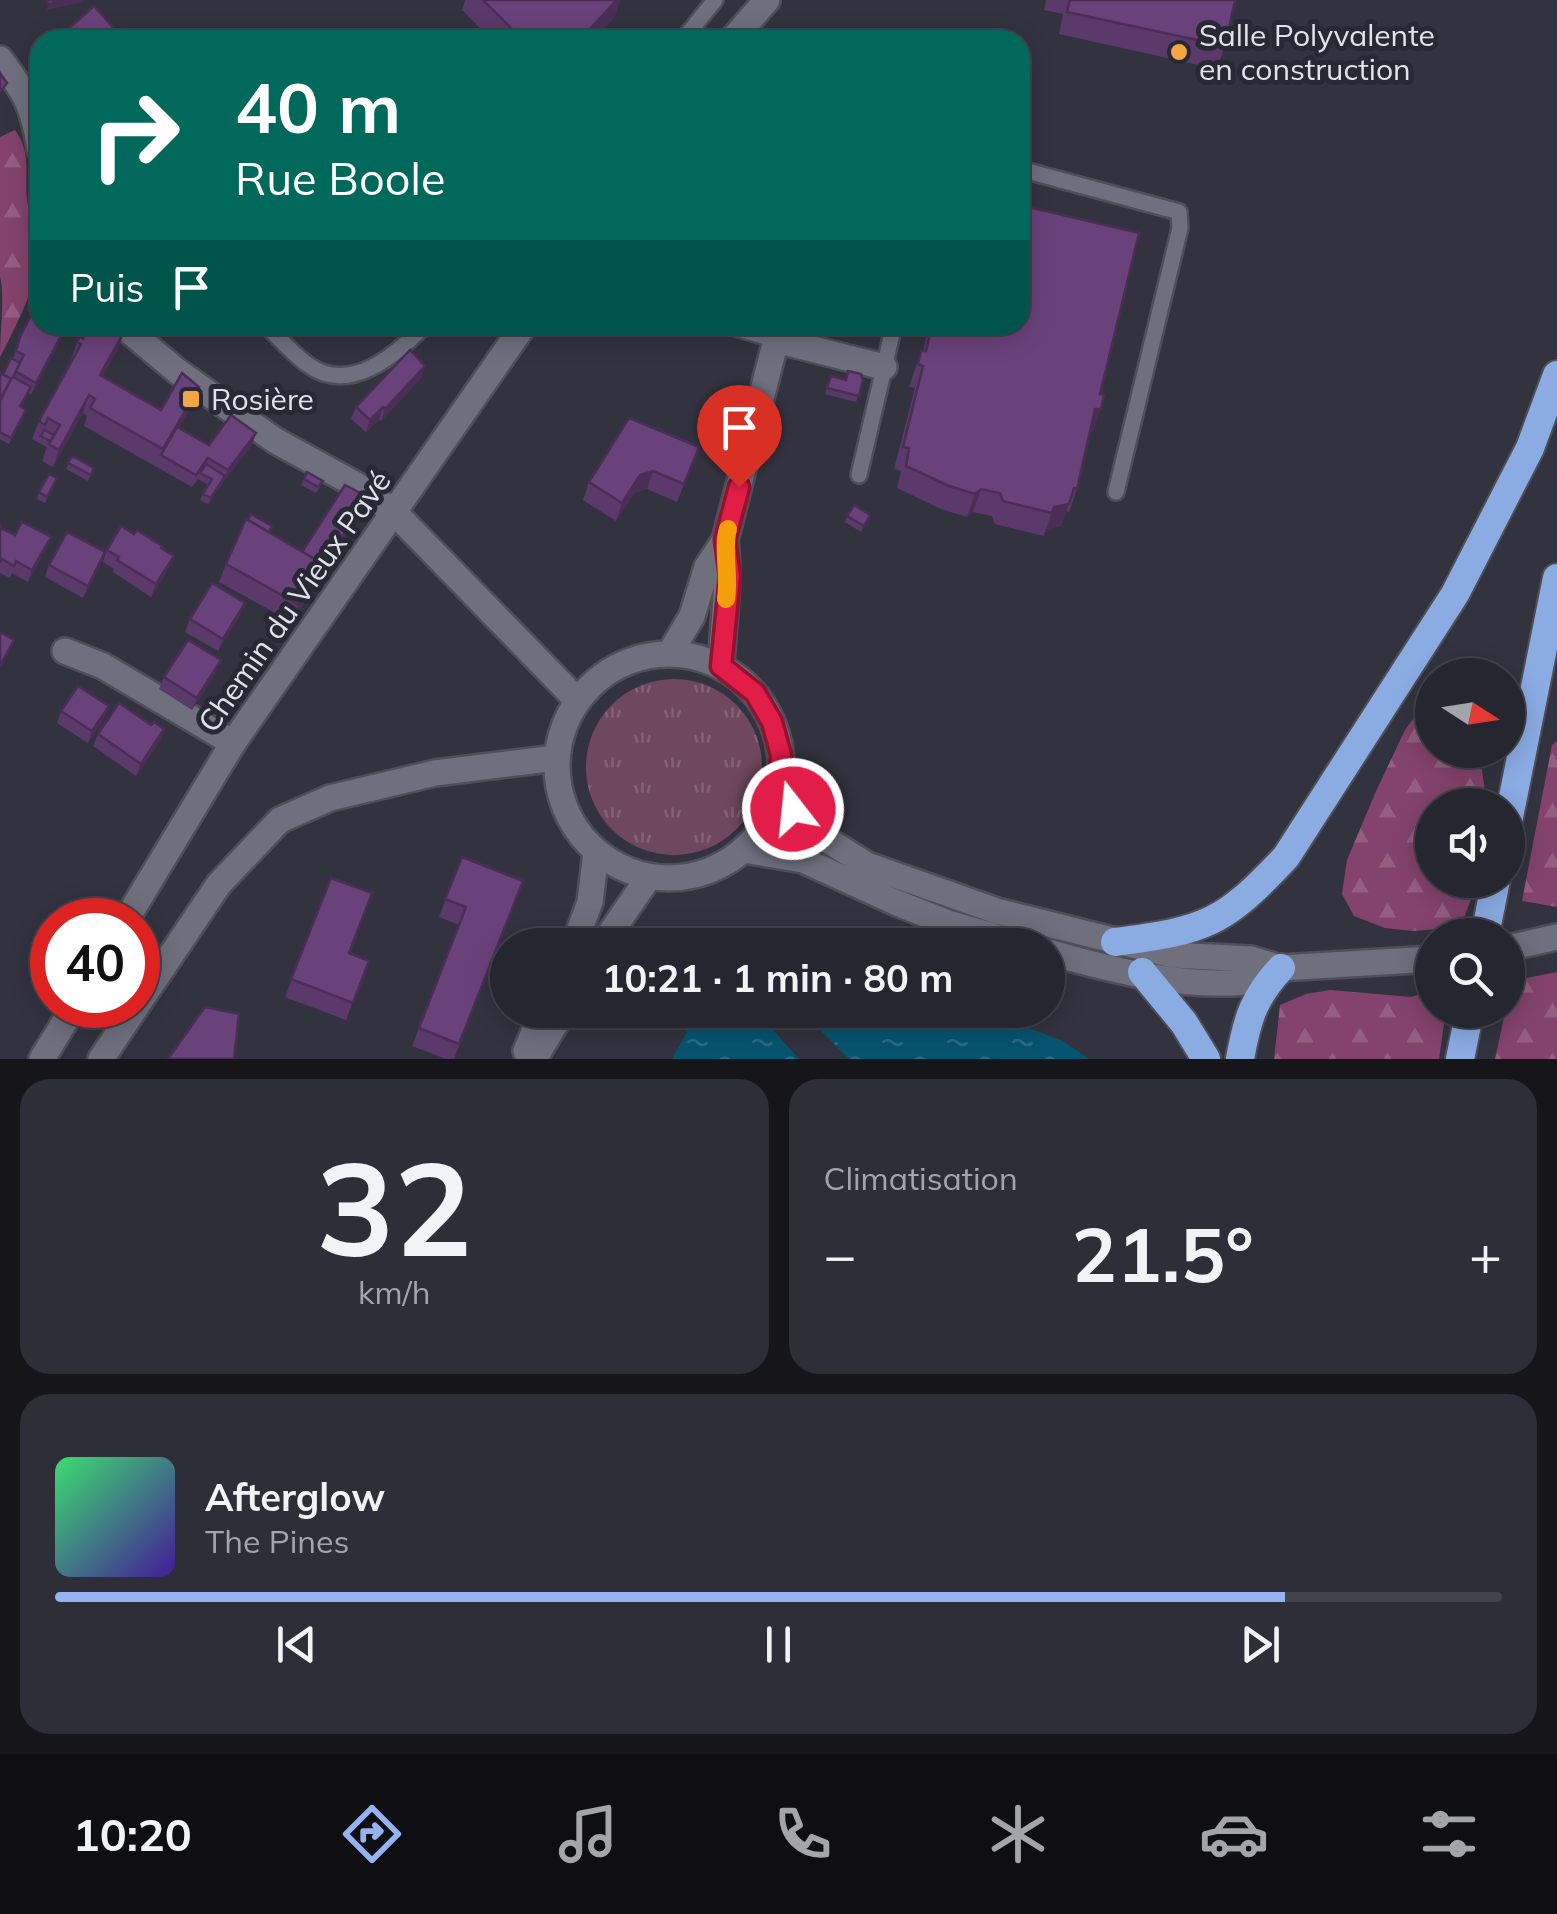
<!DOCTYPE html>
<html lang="fr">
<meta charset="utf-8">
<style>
body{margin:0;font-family:Mulish,sans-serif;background:#2e2e38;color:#f1f3f6;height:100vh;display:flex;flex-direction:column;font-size:38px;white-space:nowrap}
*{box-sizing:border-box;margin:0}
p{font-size:32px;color:#a4a5ab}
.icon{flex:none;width:55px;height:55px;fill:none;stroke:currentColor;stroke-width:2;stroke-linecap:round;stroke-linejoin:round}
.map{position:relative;height:1059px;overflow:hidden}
.side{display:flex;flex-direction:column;gap:20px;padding:20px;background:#15151a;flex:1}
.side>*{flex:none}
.hud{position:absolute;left:30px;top:30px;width:1000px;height:305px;border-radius:30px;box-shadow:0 5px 25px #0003,0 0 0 2px #42434c;background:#00695c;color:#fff;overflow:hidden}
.needle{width:65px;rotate:102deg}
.controls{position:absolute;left:1415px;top:658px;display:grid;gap:20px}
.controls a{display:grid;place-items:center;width:110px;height:110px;border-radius:50%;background:#262630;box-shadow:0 5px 25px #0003,0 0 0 2px #42434c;font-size:50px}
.speed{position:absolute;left:30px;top:898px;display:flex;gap:20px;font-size:50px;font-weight:700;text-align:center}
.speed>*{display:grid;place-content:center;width:130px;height:130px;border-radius:50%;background:#262630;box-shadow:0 5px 25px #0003,0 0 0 2px #42434c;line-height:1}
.speed .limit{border:15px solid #d22;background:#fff;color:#111}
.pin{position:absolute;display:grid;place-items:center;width:85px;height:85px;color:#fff;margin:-102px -42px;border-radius:50% 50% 50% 0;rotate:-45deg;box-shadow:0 0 10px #0007}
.pin .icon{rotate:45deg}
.me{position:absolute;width:110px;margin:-55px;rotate:344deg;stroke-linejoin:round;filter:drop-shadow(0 0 8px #0008)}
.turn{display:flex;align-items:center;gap:35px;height:210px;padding:0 40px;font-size:45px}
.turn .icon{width:130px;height:130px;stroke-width:2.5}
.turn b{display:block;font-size:70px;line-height:85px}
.then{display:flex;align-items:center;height:95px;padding:0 40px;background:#0003;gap:20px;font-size:38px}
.big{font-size:75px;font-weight:700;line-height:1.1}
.side .widget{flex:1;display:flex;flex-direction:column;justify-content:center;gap:15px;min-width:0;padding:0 35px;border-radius:30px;background:#2e2e38}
.side .dial{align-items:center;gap:0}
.dial b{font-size:130px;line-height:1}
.song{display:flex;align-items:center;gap:30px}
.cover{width:120px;height:120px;border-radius:15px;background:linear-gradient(135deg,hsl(140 70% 55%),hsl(260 70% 35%))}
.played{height:10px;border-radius:5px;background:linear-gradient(90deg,#95b2f1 85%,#42434c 85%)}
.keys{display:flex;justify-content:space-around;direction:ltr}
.heat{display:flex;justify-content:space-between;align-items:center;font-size:55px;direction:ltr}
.side .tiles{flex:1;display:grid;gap:20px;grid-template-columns:1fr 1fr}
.widget:last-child{grid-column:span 2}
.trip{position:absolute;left:490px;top:928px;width:575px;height:100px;border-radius:50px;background:#262630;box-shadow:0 5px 25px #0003,0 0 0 2px #42434c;font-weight:700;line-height:100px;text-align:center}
.dock{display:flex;height:160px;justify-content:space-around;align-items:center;background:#0f0f13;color:#a4a5ab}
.dock .icon{width:70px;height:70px}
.dock .selected{color:#95b2f1}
.dock b{font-size:45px;color:#f1f3f6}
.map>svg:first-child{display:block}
</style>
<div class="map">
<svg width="1557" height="1059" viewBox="0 0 1557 1059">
<defs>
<pattern id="grass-tufts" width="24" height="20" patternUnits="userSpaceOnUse" patternTransform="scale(2.5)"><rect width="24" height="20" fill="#6f485f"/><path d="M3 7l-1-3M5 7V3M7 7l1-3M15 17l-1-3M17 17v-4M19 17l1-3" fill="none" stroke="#836276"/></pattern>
<pattern id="forest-firs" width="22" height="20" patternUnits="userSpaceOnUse" patternTransform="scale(2.5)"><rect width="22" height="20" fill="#83436c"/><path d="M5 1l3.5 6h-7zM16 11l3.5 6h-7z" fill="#945e81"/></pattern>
<pattern id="water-ripples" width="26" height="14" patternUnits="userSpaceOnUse" patternTransform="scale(2.5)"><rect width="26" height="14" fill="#075470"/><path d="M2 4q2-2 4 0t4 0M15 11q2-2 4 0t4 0" fill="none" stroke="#2b6c85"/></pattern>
</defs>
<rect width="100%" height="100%" fill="#333340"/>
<circle fill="url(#grass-tufts)" cx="674" cy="767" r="88"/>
<g fill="url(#forest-firs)">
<path d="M 15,130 C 32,154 24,172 27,199 C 29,220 41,239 39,261 C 38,282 11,337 0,357 C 0,334 5,295 0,276 L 0,137 Z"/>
<path d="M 1432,693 L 1432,750 L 1479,750 L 1487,805 L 1432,805 L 1432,880 L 1478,880 L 1464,918 L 1448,928 L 1414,931 L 1385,928 L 1354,916 L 1342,894 L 1347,860 L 1377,789 L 1405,730 Z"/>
<path d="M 1557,741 L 1557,907 L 1522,901 L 1552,745 Z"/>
<path d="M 1557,972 L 1557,1059 L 1495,1059 L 1512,981 Z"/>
<path d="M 1330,990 L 1411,997 L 1432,990 L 1432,1010 L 1446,1010 L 1439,1059 L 1274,1059 L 1280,1005 L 1306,994 Z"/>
</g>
<g fill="url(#water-ripples)">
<path d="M 789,927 L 830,945 L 758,945 Z"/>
<path d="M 699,1010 L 755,1010 L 799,1059 L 672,1059 Z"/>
<path d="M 800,1010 L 982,1010 L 1063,1041 L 1089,1059 L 849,1059 Z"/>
</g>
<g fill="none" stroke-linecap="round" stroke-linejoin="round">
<g stroke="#4f4e59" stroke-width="20">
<g id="service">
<path d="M 683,40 L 715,0"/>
<path d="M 1020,169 L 1179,212 L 1180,228 L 1116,492"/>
<path d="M 266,325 C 279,338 292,353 307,364 C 349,396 396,355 425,325"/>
<path d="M 726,325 L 776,340"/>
<path d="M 859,475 L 894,325"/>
</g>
</g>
<g stroke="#4f4e59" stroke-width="30">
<g id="minor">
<path d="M 732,40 L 767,0"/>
<path d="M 725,540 L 776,340 L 884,367"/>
<path d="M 65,651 L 103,666 L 233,743"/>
<path d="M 670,653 L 692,616 L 707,567 L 725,540 C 730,582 723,624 721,667"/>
<path d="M 126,920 L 233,743 L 524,325"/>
<path d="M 574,945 L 590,902 L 596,852"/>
<path d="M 602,945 L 649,877"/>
<path d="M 526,1051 L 543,1010"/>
<path d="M 42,1059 L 75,1005"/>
<path d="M 534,1059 L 564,1010"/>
</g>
</g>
<g stroke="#4f4e59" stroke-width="30">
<g id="tertiary">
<path d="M 0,59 C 26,94 33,105 40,149"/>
<path d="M 122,325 L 177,371 L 233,411 L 276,441 L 358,486 L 395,513 L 577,700"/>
<circle cx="669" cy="766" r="112"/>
<path d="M 779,789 L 810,829 L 867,865 L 997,911 L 1172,955 L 1251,959 L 1281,968 L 1432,959"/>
<path d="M 744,850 L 803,860 L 897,903 L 948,923 L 1024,945"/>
<path d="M 1508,948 L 1557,937"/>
<path d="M 1048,952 C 1108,969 1181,988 1244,982 C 1257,981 1270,973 1281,968"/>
<path d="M 101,1059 L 219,884 L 280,820 L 330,798 L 435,773 L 556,758"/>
</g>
</g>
<g stroke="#4f4e59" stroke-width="32">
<g id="trunk">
<path d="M 1508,822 L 1557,578"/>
<path d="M 1485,935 L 1496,880"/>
<path d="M 1115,942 C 1207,930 1223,924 1286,857 L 1455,594 L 1530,448 L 1557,375"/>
<path d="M 1142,972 L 1184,1023 L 1206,1059"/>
<path d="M 1240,1059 C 1247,1020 1253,998 1281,968"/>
<path d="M 1460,1059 L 1470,1010"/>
</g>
</g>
<use href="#service" stroke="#706f7e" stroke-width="15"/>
<use href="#minor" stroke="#706f7e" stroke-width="25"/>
<use href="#tertiary" stroke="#706f7e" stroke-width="25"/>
<use href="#trunk" stroke="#8bace3" stroke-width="28"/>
</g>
<g fill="#5b396a">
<path d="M 465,0 L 620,0 L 614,18 L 594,38 L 596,40 L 492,40 L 462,10 Z"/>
<path d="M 1046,0 L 1235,0 L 1225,46 L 1217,69 L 1059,34 L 1063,14 L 1044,10 Z"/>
<path d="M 66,31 L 118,33 L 133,40 L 63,40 Z"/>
<path d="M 40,286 L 40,325 L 66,325 L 56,348 L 31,395 L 28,393 L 21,407 L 24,416 L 9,444 L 0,439 L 0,373 L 3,374 L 13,359 L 20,337 L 33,311 L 32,310 Z"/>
<path d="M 929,325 L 1020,325 L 1100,394 L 1093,431 L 1090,431 L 1077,489 L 1069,512 L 1066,511 L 1061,526 L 1046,529 L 1044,536 L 995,524 L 992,516 L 973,512 L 967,517 L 941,509 L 897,488 L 901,471 L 894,469 L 915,388 L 909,387 L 921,351 L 923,351 Z"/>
<path d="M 125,330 L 118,348 L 102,377 L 161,410 L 199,387 L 192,405 L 179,428 L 209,445 L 256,433 L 252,445 L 223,482 L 208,504 L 200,500 L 208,485 L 198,479 L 192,487 L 84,426 L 87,416 L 83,413 L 53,467 L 42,461 L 47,447 L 32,439 L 39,421 L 72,361 L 71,360 L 77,342 L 83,339 Z"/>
<path d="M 425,366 L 421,378 L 381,421 L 379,420 L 366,432 L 351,419 L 356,407 Z"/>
<path d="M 831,376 L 846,380 L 863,380 L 856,402 L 825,394 Z"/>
<path d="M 699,447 L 677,502 L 647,489 L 634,493 L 616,521 L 583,500 L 589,482 Z"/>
<path d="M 72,456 L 94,468 L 88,481 L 66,469 Z"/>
<path d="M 304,479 L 320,487 L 316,493 L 301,485 Z"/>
<path d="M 55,484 L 45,503 L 37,499 L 39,492 Z"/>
<path d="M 359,515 L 292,622 L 219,582 L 226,564 L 270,533 L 302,552 Z"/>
<path d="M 870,515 L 861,532 L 845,522 L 847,516 Z"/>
<path d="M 0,522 L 1,528 L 46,549 L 28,582 L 12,573 L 10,578 L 0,573 Z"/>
<path d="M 161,548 L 169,568 L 151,597 L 113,572 L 114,569 L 103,562 L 107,550 Z"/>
<path d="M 101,564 L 83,598 L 45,577 L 49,565 Z"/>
<path d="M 240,615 L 218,651 L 185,632 L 190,619 Z"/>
<path d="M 216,672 L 192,710 L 159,689 L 164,677 Z"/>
<path d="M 61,711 L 104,718 L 88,743 L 57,723 Z"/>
<path d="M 151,725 L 164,729 L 160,741 L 136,776 L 93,746 L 98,734 Z"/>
<path d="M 462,857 L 523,881 L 454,1059 L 446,1059 L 412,1046 L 459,925 L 439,917 Z"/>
<path d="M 331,878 L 349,953 L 369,961 L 346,1020 L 285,997 Z"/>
</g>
<g fill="#4a2e56">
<path d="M 65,0 L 84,0 L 83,2 L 46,10 L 48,4 Z"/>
<path d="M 617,0 L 620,0 L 614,18 L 593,40 L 587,32 Z"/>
<path d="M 66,325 L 56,348 L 31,395 L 36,383 Z"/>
<path d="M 125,330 L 118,348 L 93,393 L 100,375 Z"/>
<path d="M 425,366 L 421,378 L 381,421 L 385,409 Z"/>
<path d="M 199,387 L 192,405 L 163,456 L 161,455 L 163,449 Z"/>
<path d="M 89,395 L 83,413 L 53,467 L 59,450 Z"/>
<path d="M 383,407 L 379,420 L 366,432 L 370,420 Z"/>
<path d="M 1095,409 L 1101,409 L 1093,431 L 1087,431 Z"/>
<path d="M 256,433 L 252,445 L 223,482 L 228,470 Z"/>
<path d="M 653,471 L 647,489 L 634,493 L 616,521 L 622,503 L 640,475 Z"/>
<path d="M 981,489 L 973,512 L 967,517 L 975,494 Z"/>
<path d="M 364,503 L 359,515 L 292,622 L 298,604 Z"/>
<path d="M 1069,504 L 1061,526 L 1046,529 L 1054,507 Z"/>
<path d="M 51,537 L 46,549 L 28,582 L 32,570 Z"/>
<path d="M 105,552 L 101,564 L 83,598 L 88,586 Z"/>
<path d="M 174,556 L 169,568 L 151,597 L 156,584 Z"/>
<path d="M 245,603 L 240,615 L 218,651 L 223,639 Z"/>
<path d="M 221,660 L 216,672 L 192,710 L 197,698 Z"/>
<path d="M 109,706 L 104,718 L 88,743 L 92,731 Z"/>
<path d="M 164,729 L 160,741 L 136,776 L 141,764 Z"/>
</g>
<g fill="#6a427b" stroke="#4a2e56" stroke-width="2.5">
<path d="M 47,0 L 65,0 L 48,4 Z"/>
<path d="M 483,0 L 617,0 L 587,32 L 596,40 L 511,40 L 517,34 Z"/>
<path d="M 1070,0 L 1235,0 L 1225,46 L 1067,12 Z"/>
<path d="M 94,6 L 118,33 L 123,28 L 133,40 L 72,40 L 66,31 Z"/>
<path d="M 0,73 L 7,83 L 0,92 Z"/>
<path d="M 1020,205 L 1139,233 L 1100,394 L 1104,395 L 1101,409 L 1095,409 L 1077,489 L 1074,488 L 1069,504 L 1054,507 L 1052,513 L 1003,501 L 1000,493 L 981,489 L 975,494 L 949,486 L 906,466 L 909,448 L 903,447 L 923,366 L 918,364 L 921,351 L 926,351 L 932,325 L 1020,325 Z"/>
<path d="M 40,294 L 40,325 L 61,336 L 36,383 L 15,371 L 24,355 L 16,351 L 20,337 L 39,300 L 37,298 Z"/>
<path d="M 41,325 L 66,325 L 59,341 L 61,336 Z"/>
<path d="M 91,325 L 115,325 L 125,330 L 100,375 L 161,410 L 182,373 L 199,387 L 163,449 L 90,408 L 95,399 L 89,395 L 59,450 L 49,444 L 60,425 L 48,418 L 45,425 L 39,421 L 81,344 L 77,342 L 80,337 L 83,339 Z"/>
<path d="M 410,350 L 425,366 L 385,409 L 383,407 L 370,420 L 356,407 Z"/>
<path d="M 11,358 L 20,363 L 13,377 L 31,387 L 20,406 L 26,410 L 11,438 L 0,432 L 0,401 L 11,379 L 3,374 Z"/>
<path d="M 848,371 L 861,374 L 863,380 L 859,396 L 827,388 L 831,376 L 846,380 Z"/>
<path d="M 0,373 L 11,379 L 0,400 Z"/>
<path d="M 231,415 L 256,433 L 228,470 L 208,458 L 196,475 L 161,455 L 177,427 L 209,445 Z"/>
<path d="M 629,418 L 699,447 L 684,484 L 653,471 L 640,475 L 622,503 L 589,482 Z"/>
<path d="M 44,430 L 54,435 L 50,441 L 41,436 Z"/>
<path d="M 72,456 L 94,468 L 91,475 L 68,463 Z"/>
<path d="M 206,464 L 225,476 L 211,498 L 203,494 L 212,479 L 200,473 Z"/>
<path d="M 307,472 L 323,481 L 318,487 L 304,479 Z"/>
<path d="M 49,474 L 57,478 L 47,497 L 39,492 Z"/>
<path d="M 345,485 L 362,494 L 364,503 L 321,569 L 323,564 L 302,552 Z"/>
<path d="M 854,505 L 870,515 L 864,526 L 847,516 Z"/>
<path d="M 251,514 L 272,526 L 269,532 L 248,520 Z"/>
<path d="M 246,519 L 323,564 L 298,604 L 226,564 Z"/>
<path d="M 0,522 L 1,528 L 15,535 L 22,522 L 51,537 L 32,570 L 16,561 L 14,566 L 2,559 L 0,562 Z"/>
<path d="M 121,526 L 134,534 L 137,530 L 162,546 L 161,548 L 174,556 L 156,584 L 117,560 L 119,557 L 107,550 Z"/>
<path d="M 67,532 L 105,552 L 88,586 L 49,565 Z"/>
<path d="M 212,583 L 245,603 L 223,639 L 190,619 Z"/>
<path d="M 0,632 L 14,640 L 0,666 Z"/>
<path d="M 188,640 L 221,660 L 197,698 L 164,677 Z"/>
<path d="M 78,686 L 109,706 L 92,731 L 61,711 Z"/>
<path d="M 119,703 L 151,725 L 154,722 L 164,729 L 141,764 L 98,734 Z"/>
<path d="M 462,857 L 523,881 L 459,1044 L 419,1028 L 466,907 L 445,899 Z"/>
<path d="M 331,878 L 372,893 L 349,953 L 369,961 L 353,1003 L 291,979 Z"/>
<path d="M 205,1007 L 239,1014 L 234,1059 L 168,1059 Z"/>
</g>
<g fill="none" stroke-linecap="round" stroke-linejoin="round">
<g stroke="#92132f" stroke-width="25">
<path id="route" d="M 739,487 L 725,540 L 730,576 L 721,666 L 755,693 L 772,722 L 781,755 L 779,789 L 793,809"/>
</g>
<use href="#route" stroke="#e11d48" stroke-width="18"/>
<path stroke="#f59e0b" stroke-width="18" d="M 726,599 C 730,575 722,550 728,529"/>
</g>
<g fill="#f4a444" stroke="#292935" stroke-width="4">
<circle cx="1179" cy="52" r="10"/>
<rect x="181" y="389" width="20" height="20" rx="5"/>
</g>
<g text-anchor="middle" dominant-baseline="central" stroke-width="10" stroke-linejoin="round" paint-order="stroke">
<g font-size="30" fill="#e2e2ea" stroke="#292935" text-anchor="start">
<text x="1199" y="35">Salle Polyvalente<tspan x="1199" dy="34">en construction</tspan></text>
<text x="211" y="399">Rosière</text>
</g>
<g font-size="30" fill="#e2e2ea" stroke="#292935">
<text transform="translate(294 601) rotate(-55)">Chemin du Vieux Pavé</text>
</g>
</g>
</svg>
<div class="controls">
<a><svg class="needle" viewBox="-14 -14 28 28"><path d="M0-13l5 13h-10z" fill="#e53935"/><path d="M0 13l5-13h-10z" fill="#a4a5ab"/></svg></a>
<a><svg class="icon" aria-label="sound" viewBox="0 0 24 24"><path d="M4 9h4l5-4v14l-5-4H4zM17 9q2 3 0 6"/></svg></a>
<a><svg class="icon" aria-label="search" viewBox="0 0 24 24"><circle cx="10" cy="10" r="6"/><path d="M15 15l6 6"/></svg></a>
</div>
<div class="speed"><div class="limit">40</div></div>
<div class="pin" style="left:739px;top:487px;background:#d93025"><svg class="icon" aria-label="arrive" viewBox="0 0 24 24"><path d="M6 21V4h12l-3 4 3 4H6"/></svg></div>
<svg class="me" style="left:793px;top:809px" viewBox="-20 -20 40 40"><circle r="17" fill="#e11d48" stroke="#fff" stroke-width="3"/><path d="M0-11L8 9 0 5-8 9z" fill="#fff"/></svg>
<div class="trip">10:21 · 1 min · 80 m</div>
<div class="hud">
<div class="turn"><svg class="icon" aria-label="right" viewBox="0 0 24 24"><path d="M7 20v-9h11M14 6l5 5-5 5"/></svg><div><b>40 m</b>Rue Boole</div></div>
<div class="then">Puis<svg class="icon" aria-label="arrive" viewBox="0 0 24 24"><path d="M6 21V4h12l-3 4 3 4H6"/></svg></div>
</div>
</div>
<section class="side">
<div class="tiles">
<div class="widget dial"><b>32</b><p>km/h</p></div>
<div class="widget"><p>Climatisation</p>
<div class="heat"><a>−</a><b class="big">21.5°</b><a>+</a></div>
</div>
<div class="widget">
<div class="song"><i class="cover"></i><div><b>Afterglow</b><p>The Pines</p></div></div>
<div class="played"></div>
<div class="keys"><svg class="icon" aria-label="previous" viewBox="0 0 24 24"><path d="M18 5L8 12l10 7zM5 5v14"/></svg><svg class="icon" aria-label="pause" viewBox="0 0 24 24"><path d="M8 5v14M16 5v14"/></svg><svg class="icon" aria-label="next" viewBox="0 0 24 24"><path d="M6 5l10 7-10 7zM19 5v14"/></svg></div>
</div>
</div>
</section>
<nav class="dock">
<b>10:20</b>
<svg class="icon selected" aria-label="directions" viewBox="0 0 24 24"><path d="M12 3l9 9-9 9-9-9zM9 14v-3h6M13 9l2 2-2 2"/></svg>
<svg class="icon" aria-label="music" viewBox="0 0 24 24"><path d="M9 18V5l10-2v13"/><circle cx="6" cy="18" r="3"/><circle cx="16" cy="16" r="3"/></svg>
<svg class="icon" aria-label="phone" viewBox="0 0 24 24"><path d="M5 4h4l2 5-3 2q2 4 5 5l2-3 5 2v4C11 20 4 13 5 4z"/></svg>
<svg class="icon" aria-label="climate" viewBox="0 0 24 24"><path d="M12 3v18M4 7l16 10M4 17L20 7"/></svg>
<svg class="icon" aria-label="car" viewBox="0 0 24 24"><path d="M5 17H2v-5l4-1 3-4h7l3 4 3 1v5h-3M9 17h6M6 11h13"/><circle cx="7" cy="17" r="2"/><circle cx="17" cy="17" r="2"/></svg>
<svg class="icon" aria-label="filters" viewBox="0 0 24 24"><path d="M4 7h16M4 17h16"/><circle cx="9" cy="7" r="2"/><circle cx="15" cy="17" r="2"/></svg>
</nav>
